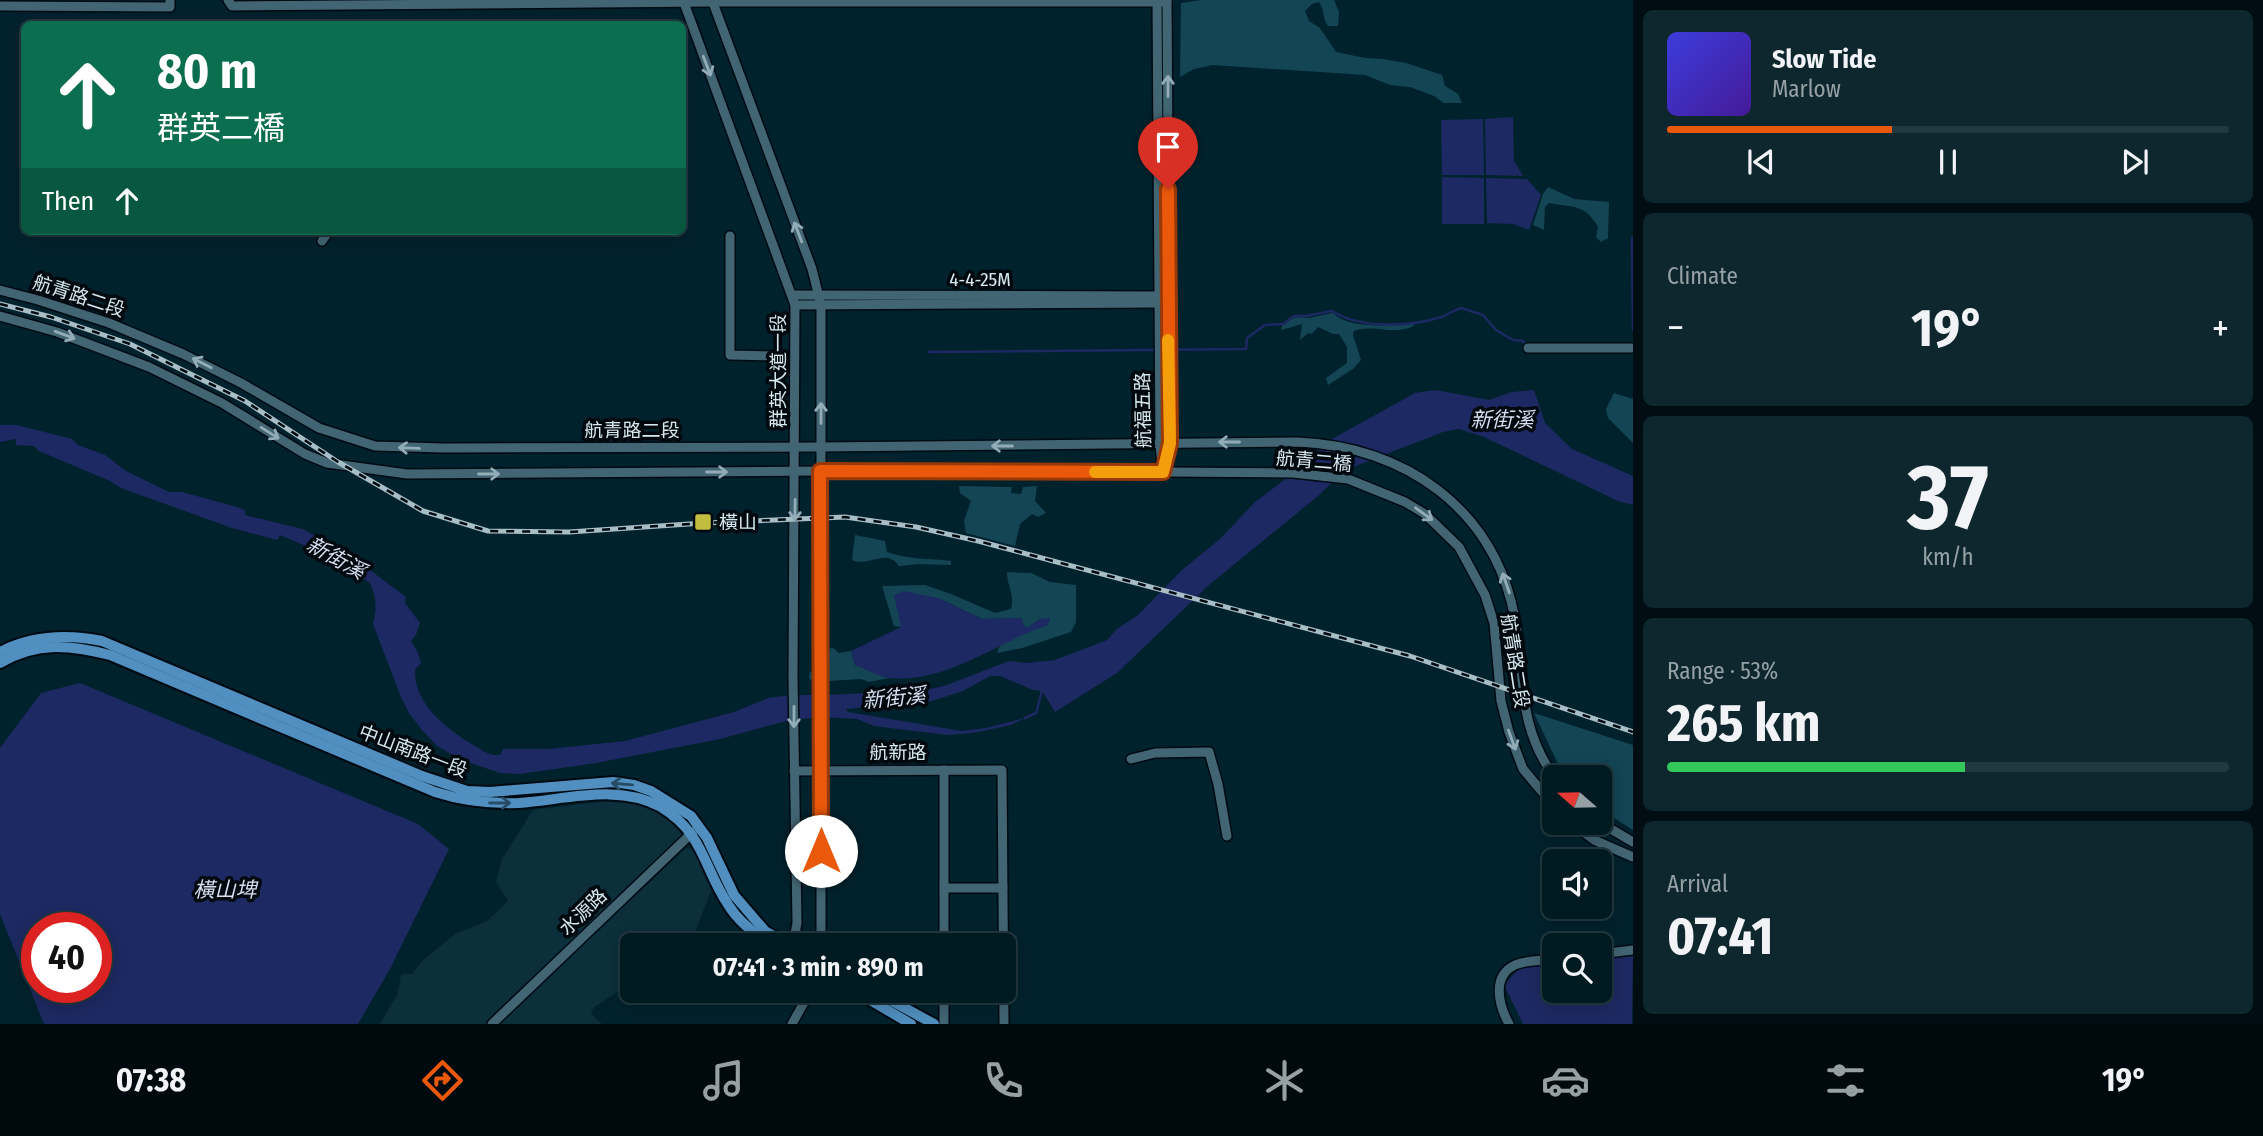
<!DOCTYPE html>
<meta charset="utf-8">
<style>
body{margin:0;font-family:"Fira Sans Condensed","Noto Sans TC",sans-serif;background:#0e272f;color:#f1f3f6;height:100vh;display:flex;flex-direction:column;font-size:26px;white-space:nowrap}
*{box-sizing:border-box;margin:0}
p{font-size:23px;color:#95a1a5}
.icon{flex:none;width:38px;height:38px;fill:none;stroke:currentColor;stroke-width:2;stroke-linecap:round;stroke-linejoin:round}
.map{position:relative;flex:1;overflow:hidden}
.sheet{display:flex;flex-direction:column;gap:10px;padding:10px;background:#000e13;width:630px}
.sheet>*{flex:none}
.top-card{position:absolute;left:21px;top:21px;width:665px;height:214px;border-radius:10px;box-shadow:0 4px 18px #0003,0 0 0 2px #223840;background:#0b6e4f;color:#fff;overflow:hidden}
.needle{width:46px;rotate:290deg}
.tools{position:absolute;left:1542px;top:765px;display:grid;gap:14px}
.tools a{display:grid;place-items:center;width:70px;height:70px;border-radius:10px;background:#001a22;box-shadow:0 4px 18px #0003,0 0 0 2px #223840;font-size:35px}
.speed{position:absolute;left:21px;top:912px;display:flex;gap:14px;font-size:35px;font-weight:700;text-align:center}
.speed>*{display:grid;place-content:center;width:91px;height:91px;border-radius:50%;background:#001a22;box-shadow:0 4px 18px #0003,0 0 0 2px #223840;line-height:1}
.speed .limit{border:10px solid #d22;background:#fff;color:#111}
.pin{position:absolute;display:grid;place-items:center;width:60px;height:60px;color:#fff;margin:-72px -30px;border-radius:50% 50% 50% 0;rotate:-45deg;box-shadow:0 0 7px #0007}
.pin .icon{rotate:45deg}
.me{position:absolute;width:77px;margin:-38px;rotate:0deg;stroke-linejoin:round;filter:drop-shadow(0 0 5px #0008)}
.turn{display:flex;align-items:center;gap:24px;height:147px;padding:0 21px;font-size:32px}
.turn .icon{width:91px;height:91px;stroke-width:2.5}
.turn b{display:block;font-size:49px;line-height:60px}
.then{display:flex;align-items:center;height:66px;padding:0 21px;background:#0003;gap:14px;font-size:26px}
.big{font-size:52px;font-weight:700;line-height:1.1}
.sheet .tile{flex:1;display:flex;flex-direction:column;justify-content:center;gap:10px;min-width:0;padding:0 24px;border-radius:10px;background:#0e272f}
.sheet .dial{align-items:center;gap:0}
.dial b{font-size:91px;line-height:1}
.song{display:flex;align-items:center;gap:21px}
.cover{width:84px;height:84px;border-radius:10px;background:linear-gradient(135deg,hsl(240 70% 55%),hsl(260 70% 35%))}
.played{height:7px;border-radius:4px;background:linear-gradient(90deg,#ea580c 40%,#223840 40%)}
.keys{display:flex;justify-content:space-around;direction:ltr}
.heat{display:flex;justify-content:space-between;align-items:center;font-size:38px;direction:ltr}
.charge{height:10px;border-radius:5px;background:linear-gradient(90deg,#34c759 53%,#223840 0)}
.trip{position:absolute;left:620px;top:933px;width:396px;height:70px;border-radius:10px;background:#001a22;box-shadow:0 4px 18px #0003,0 0 0 2px #223840;font-weight:700;line-height:70px;text-align:center}
.tabs{display:flex;height:112px;justify-content:space-around;align-items:center;background:#000a0e;color:#95a1a5}
.tabs .icon{width:49px;height:49px}
.tabs .current{color:#ea580c}
.tabs b{font-size:32px;color:#f1f3f6}
main{display:flex;flex:1;min-height:0}
.map>svg:first-child{display:block}
</style>
<main>
<div class="map">
<svg width="1633" height="1024" viewBox="0 0 1633 1024">
<rect width="100%" height="100%" fill="#00222d"/>
<g fill="#0b2f3b">
<path d="M 606,801 L 636,804 L 653,809 L 674,822 L 684,833 L 487,1024 L 380,1024 L 398,993 L 401,974 L 412,974 L 422,961 L 455,934 L 487,921 L 508,901 L 496,882 L 502,859 L 533,810 Z"/>
<path d="M 686,848 L 692,849 L 699,854 L 713,886 L 690,945 L 632,945 L 632,983 L 594,1007 L 591,1014 L 602,1024 L 499,1024 Z"/>
</g>
<g fill="#134555">
<path d="M 1201,0 L 1334,0 L 1339,12 L 1338,26 L 1328,26 C 1322,18 1325,10 1319,2 L 1312,4 L 1305,11 L 1309,21 L 1320,28 L 1336,52 L 1365,58 L 1383,59 L 1406,63 L 1442,75 L 1445,86 L 1458,94 L 1462,103 L 1444,103 L 1434,96 L 1410,87 L 1390,85 L 1365,75 L 1213,65 L 1194,69 L 1180,77 L 1181,3 Z"/>
<path d="M 1548,187 L 1574,199 L 1609,202 L 1608,238 L 1601,242 L 1596,237 L 1598,227 C 1584,203 1574,208 1549,203 L 1545,207 L 1544,230 L 1533,225 L 1543,194 Z"/>
<path d="M 1333,313 C 1348,329 1392,326 1412,323 L 1415,325 C 1395,337 1373,323 1354,331 L 1353,335 L 1361,360 L 1353,369 L 1328,385 L 1326,378 L 1347,363 L 1347,347 L 1339,334 L 1333,334 L 1318,327 L 1312,334 L 1308,333 L 1300,340 L 1302,324 L 1281,330 L 1282,326 L 1295,317 L 1309,318 Z"/>
<path d="M 1614,393 L 1633,399 L 1633,443 L 1608,418 L 1606,409 Z"/>
<path d="M 959,486 L 1012,487 L 1011,493 L 1021,494 L 1023,487 L 1037,486 L 1035,501 L 1046,513 L 1038,517 L 1032,514 L 1020,524 L 1015,546 L 966,533 L 964,521 L 971,501 L 960,493 Z"/>
<path d="M 855,535 L 885,541 L 887,552 C 908,560 929,558 951,561 L 951,565 L 919,564 L 899,566 C 886,547 869,568 852,560 Z"/>
<path d="M 1007,572 L 1031,573 L 1050,582 L 1076,585 L 1076,622 L 1071,632 L 1022,648 L 997,653 L 1000,645 L 1026,632 L 1048,625 L 1040,619 L 1028,628 L 1023,626 L 1022,618 L 982,619 L 938,598 L 901,627 L 894,626 L 882,586 L 925,585 L 951,594 L 995,613 L 1011,609 C 1015,593 1007,588 1007,572 Z"/>
<path d="M 833,648 L 839,653 L 851,651 L 855,665 L 889,678 L 869,682 L 861,679 L 813,682 L 809,678 L 810,672 L 820,672 L 824,649 Z"/>
<path d="M 1534,713 L 1633,745 L 1633,830 L 1600,809 L 1600,777 L 1568,777 L 1558,764 Z"/>
</g>
<g fill="#1d2962" fill-rule="evenodd">
<path d="M 1513,117 L 1514,161 L 1523,176 L 1486,175 L 1485,119 Z"/>
<path d="M 1483,119 L 1484,175 L 1442,175 L 1441,120 Z"/>
<path d="M 1442,177 L 1484,178 L 1484,224 L 1442,224 Z"/>
<path d="M 1486,178 L 1527,179 L 1541,195 L 1529,230 L 1513,224 L 1487,223 Z"/>
<path d="M 1435,390 L 1489,400 L 1512,392 L 1534,390 L 1545,423 L 1572,449 L 1633,476 L 1633,505 L 1618,501 L 1484,437 L 1459,429 L 1443,432 L 1345,470 L 1318,496 L 1209,585 L 1117,673 L 1055,712 L 1042,691 L 1033,690 L 1000,676 L 990,676 L 963,691 L 932,701 L 846,709 L 848,712 L 962,731 L 986,728 L 1025,718 L 1011,725 L 973,733 L 947,735 L 874,726 L 857,719 L 822,717 L 790,720 L 720,739 L 596,763 L 520,774 L 500,773 L 459,759 L 436,745 L 422,730 L 409,713 L 401,697 L 373,624 C 377,609 377,596 369,582 L 322,553 L 280,535 L 277,540 L 232,528 L 121,488 L 110,481 L 39,451 L 34,446 L 16,445 L 16,439 L 0,442 L 0,425 L 17,425 L 72,439 L 78,445 L 105,455 L 126,471 L 169,492 L 182,492 L 237,507 L 245,510 L 245,515 L 303,529 L 350,555 L 406,597 L 405,603 L 420,623 L 416,635 L 411,641 L 418,653 L 421,663 L 415,670 C 414,705 448,730 475,746 C 484,751 489,756 500,755 L 503,749 L 549,749 L 625,741 L 734,712 L 768,698 L 791,695 L 824,695 L 923,691 L 947,685 L 1009,661 L 1026,663 L 1055,660 L 1107,640 L 1117,629 L 1138,615 L 1182,570 L 1221,538 L 1255,502 L 1292,474 L 1330,440 L 1415,393 Z"/>
<path d="M 903,591 L 938,598 L 982,619 L 1022,618 L 1023,625 L 1027,628 L 1040,619 L 1050,618 L 1048,625 C 996,642 948,683 890,678 C 879,677 865,669 855,665 L 851,651 L 901,627 L 894,595 Z"/>
<path d="M 80,683 L 418,824 L 449,849 L 390,969 L 358,1024 L 44,1024 L 0,914 L 0,748 L 41,693 ZM 37,928 L 96,928 L 96,987 L 37,987 Z"/>
<path d="M 1633,953 L 1632,1024 L 1523,1024 L 1505,987 C 1517,963 1530,966 1554,963 L 1554,990 L 1600,990 L 1600,958 Z"/>
</g>
<g fill="none" stroke-linecap="round" stroke-linejoin="round">
<g stroke="#1d2962" stroke-width="2.5">
<path d="M 1632,238 L 1633,329"/>
<path d="M 929,352 L 1246,349 L 1247,338 L 1265,325 L 1283,324 L 1294,316 L 1306,316 L 1332,311 C 1360,329 1410,327 1441,317 C 1448,315 1454,310 1461,308 L 1483,315 L 1496,330 L 1513,340 L 1523,341 L 1528,346"/>
<path d="M 1025,718 L 1036,713 L 1042,691"/>
</g>
<g stroke="#000a12" stroke-width="12">
<g id="minor">
<path d="M 228,0 L 232,6 L 713,2 L 1167,2"/>
<path d="M 683,0 L 795,305 L 793,678 L 797,923 L 793,945"/>
<path d="M 712,0 L 812,269 L 821,305 L 821,931 L 818,945"/>
<path d="M 1157,0 L 1160,445 L 1162,464"/>
<path d="M 0,6 L 170,7 L 170,0"/>
<path d="M 730,236 L 730,355 L 781,356"/>
<path d="M 322,241 L 329,231"/>
<path d="M 0,290 L 38,300 L 109,323 L 183,354 L 241,383 L 319,428 L 375,446 L 443,448 L 820,447 L 1297,442 C 1405,446 1495,509 1515,619 C 1526,680 1516,722 1554,777"/>
<path d="M 792,295 L 1162,296"/>
<path d="M 795,305 L 1164,303"/>
<path d="M 0,316 L 57,332 L 149,367 L 222,403 L 305,454 L 327,463 L 407,474 L 820,471 L 1163,472 L 1293,473 L 1348,479 L 1405,502 L 1425,514 L 1459,547 L 1485,595 L 1494,623 L 1501,701 L 1509,732 L 1523,769 L 1554,806"/>
<path d="M 1528,348 L 1633,348"/>
<path d="M 1163,472 L 1170,443 L 1167,0"/>
<path d="M 1131,759 L 1155,753 L 1209,752 L 1218,784 L 1227,836"/>
<path d="M 944,770 L 944,945"/>
<path d="M 794,771 L 1002,770 L 1004,1024"/>
<path d="M 1570,822 L 1594,840 L 1633,857"/>
<path d="M 1599,822 L 1633,842"/>
<path d="M 944,888 L 1003,888"/>
<path d="M 1600,954 L 1633,950"/>
<path d="M 492,1024 L 695,830"/>
<path d="M 792,1024 L 811,990"/>
<path d="M 944,1024 L 944,990"/>
<path d="M 1509,1024 C 1499,1006 1491,976 1515,965 C 1526,960 1542,961 1554,959"/>
</g>
</g>
<g stroke="#000a12" stroke-width="14">
<g id="major">
<path d="M 0,652 C 33,635 67,634 102,641 L 422,776 L 467,791 L 490,792 L 613,782 L 634,785 L 651,791 L 691,816 L 707,838 L 734,895 L 765,931 L 790,945"/>
<path d="M 0,663 C 37,641 71,645 110,655 L 435,792 C 463,801 489,804 519,803 C 564,800 619,783 661,807 C 705,834 703,868 729,906 C 739,922 756,935 772,945"/>
<path d="M 853,990 L 911,1024"/>
<path d="M 872,990 L 934,1024"/>
</g>
</g>
<use href="#minor" stroke="#426573" stroke-width="9"/>
<use href="#major" stroke="#508fbf" stroke-width="10"/>
<g stroke="#a8bec7" stroke-width="5">
<path id="rail" d="M 0,304 L 51,317 L 130,344 L 245,401 L 338,462 L 423,511 L 488,531 L 569,532 L 704,523 L 845,517 L 916,527 L 978,541 L 1410,656 L 1633,732"/>
</g>
<use href="#rail" stroke="#01090e" stroke-width="2.5" stroke-dasharray="8" stroke-linecap="butt"/>
</g>
<defs><path id="oneway-shaft" d="M-6 0H5M1.5-3L5.5 0L1.5 3" fill="none" stroke-width="1.6" stroke-linecap="round" stroke-linejoin="round" transform="scale(1.75)"/></defs>
<g stroke="#93adb8">
<use href="#oneway-shaft" transform="translate(707 66) rotate(69)"/>
<use href="#oneway-shaft" transform="translate(1168 86) rotate(-90)"/>
<use href="#oneway-shaft" transform="translate(798 232) rotate(-111)"/>
<use href="#oneway-shaft" transform="translate(65 335) rotate(20)"/>
<use href="#oneway-shaft" transform="translate(202 363) rotate(-153)"/>
<use href="#oneway-shaft" transform="translate(821 413) rotate(-90)"/>
<use href="#oneway-shaft" transform="translate(270 433) rotate(32)"/>
<use href="#oneway-shaft" transform="translate(1229 442) rotate(180)"/>
<use href="#oneway-shaft" transform="translate(1002 446) rotate(180)"/>
<use href="#oneway-shaft" transform="translate(409 448) rotate(-178)"/>
<use href="#oneway-shaft" transform="translate(717 472)"/>
<use href="#oneway-shaft" transform="translate(489 474)"/>
<use href="#oneway-shaft" transform="translate(795 510) rotate(91)"/>
<use href="#oneway-shaft" transform="translate(1424 514) rotate(36)"/>
<use href="#oneway-shaft" transform="translate(1506 583) rotate(-109)"/>
<use href="#oneway-shaft" transform="translate(794 717) rotate(90)"/>
<use href="#oneway-shaft" transform="translate(1512 740) rotate(70)"/>
</g>
<g stroke="#284c66">
<use href="#oneway-shaft" transform="translate(622 784) rotate(-175)"/>
<use href="#oneway-shaft" transform="translate(500 803)"/>
</g>
<g fill="none" stroke-linecap="round" stroke-linejoin="round">
<g stroke="#983908" stroke-width="18">
<path id="route" d="M 821,851 L 820,471 L 1163,472 L 1170,443 L 1168,189"/>
</g>
<use href="#route" stroke="#ea580c" stroke-width="12"/>
<path stroke="#f59e0b" stroke-width="12" d="M 1095,472 L 1163,472 L 1170,443 L 1168,340"/>
</g>
<rect fill="#c3bd3f" stroke="#01090e" stroke-width="2.5" x="694" y="513" width="18" height="18" rx="3.5"/>
<g text-anchor="middle" dominant-baseline="central" stroke-width="7" stroke-linejoin="round" paint-order="stroke">
<g font-size="19" fill="#d5e8f0" stroke="#01090e">
<text x="980" y="279">4-4-25M</text>
<text transform="translate(79 296) rotate(18)">航青路二段</text>
<text transform="translate(778 371) rotate(-90)">群英大道一段</text>
<text transform="translate(1143 410) rotate(-91)">航福五路</text>
<text x="632" y="430">航青路二段</text>
<text transform="translate(1314 461) rotate(5)">航青二橋</text>
<text transform="translate(1515 661) rotate(81)">航青路二段</text>
<text transform="translate(413 751) rotate(21)">中山南路一段</text>
<text x="898" y="752">航新路</text>
<text transform="translate(583 912) rotate(-44)">水源路</text>
</g>
<g font-size="19" fill="#d5e8f0" stroke="#01090e" text-anchor="start">
<text x="719" y="522">橫山</text>
</g>
<g font-size="21" font-style="italic" fill="#d9dff2" stroke="#01090e">
<text x="1502" y="420">新街溪</text>
<text transform="translate(336 558) rotate(29)">新街溪</text>
<text transform="translate(894 698) rotate(-5)">新街溪</text>
<text x="225" y="890">橫山埤</text>
</g>
</g>
</svg>
<div class="tools">
<a><svg class="needle" viewBox="-14 -14 28 28"><path d="M0-13l5 13h-10z" fill="#e53935"/><path d="M0 13l5-13h-10z" fill="#95a1a5"/></svg></a>
<a><svg class="icon" aria-label="sound" viewBox="0 0 24 24"><path d="M4 9h4l5-4v14l-5-4H4zM17 9q2 3 0 6"/></svg></a>
<a><svg class="icon" aria-label="search" viewBox="0 0 24 24"><circle cx="10" cy="10" r="6"/><path d="M15 15l6 6"/></svg></a>
</div>
<div class="speed"><div class="limit">40</div></div>
<div class="pin" style="left:1168px;top:189px;background:#d93025"><svg class="icon" aria-label="arrive" viewBox="0 0 24 24"><path d="M6 21V4h12l-3 4 3 4H6"/></svg></div>
<svg class="me" style="left:821px;top:851px" viewBox="-20 -20 40 40"><circle r="19" fill="#fff"/><path d="M0-13L10 11 0 6-10 11z" fill="#ea580c"/></svg>
<div class="trip">07:41 · 3 min · 890 m</div>
<div class="top-card">
<div class="turn"><svg class="icon" aria-label="ahead" viewBox="0 0 24 24"><path d="M12 20V5M6 11l6-6 6 6"/></svg><div><b>80 m</b>群英二橋</div></div>
<div class="then">Then<svg class="icon" aria-label="ahead" viewBox="0 0 24 24"><path d="M12 20V5M6 11l6-6 6 6"/></svg></div>
</div>
</div>
<section class="sheet">
<div class="tile">
<div class="song"><i class="cover"></i><div><b>Slow Tide</b><p>Marlow</p></div></div>
<div class="played"></div>
<div class="keys"><svg class="icon" aria-label="previous" viewBox="0 0 24 24"><path d="M18 5L8 12l10 7zM5 5v14"/></svg><svg class="icon" aria-label="pause" viewBox="0 0 24 24"><path d="M8 5v14M16 5v14"/></svg><svg class="icon" aria-label="next" viewBox="0 0 24 24"><path d="M6 5l10 7-10 7zM19 5v14"/></svg></div>
</div>
<div class="tile"><p>Climate</p>
<div class="heat"><a>−</a><b class="big">19°</b><a>+</a></div>
</div>
<div class="tile dial"><b>37</b><p>km/h</p></div>
<div class="tile"><p>Range · 53%</p><b class="big">265 km</b><div class="charge"></div></div>
<div class="tile"><p>Arrival</p><b class="big">07:41</b></div>
</section>
</main>
<nav class="tabs">
<b>07:38</b>
<svg class="icon current" aria-label="directions" viewBox="0 0 24 24"><path d="M12 3l9 9-9 9-9-9zM9 14v-3h6M13 9l2 2-2 2"/></svg>
<svg class="icon" aria-label="music" viewBox="0 0 24 24"><path d="M9 18V5l10-2v13"/><circle cx="6" cy="18" r="3"/><circle cx="16" cy="16" r="3"/></svg>
<svg class="icon" aria-label="phone" viewBox="0 0 24 24"><path d="M5 4h4l2 5-3 2q2 4 5 5l2-3 5 2v4C11 20 4 13 5 4z"/></svg>
<svg class="icon" aria-label="climate" viewBox="0 0 24 24"><path d="M12 3v18M4 7l16 10M4 17L20 7"/></svg>
<svg class="icon" aria-label="car" viewBox="0 0 24 24"><path d="M5 17H2v-5l4-1 3-4h7l3 4 3 1v5h-3M9 17h6M6 11h13"/><circle cx="7" cy="17" r="2"/><circle cx="17" cy="17" r="2"/></svg>
<svg class="icon" aria-label="filters" viewBox="0 0 24 24"><path d="M4 7h16M4 17h16"/><circle cx="9" cy="7" r="2"/><circle cx="15" cy="17" r="2"/></svg>
<b>19°</b>
</nav>
